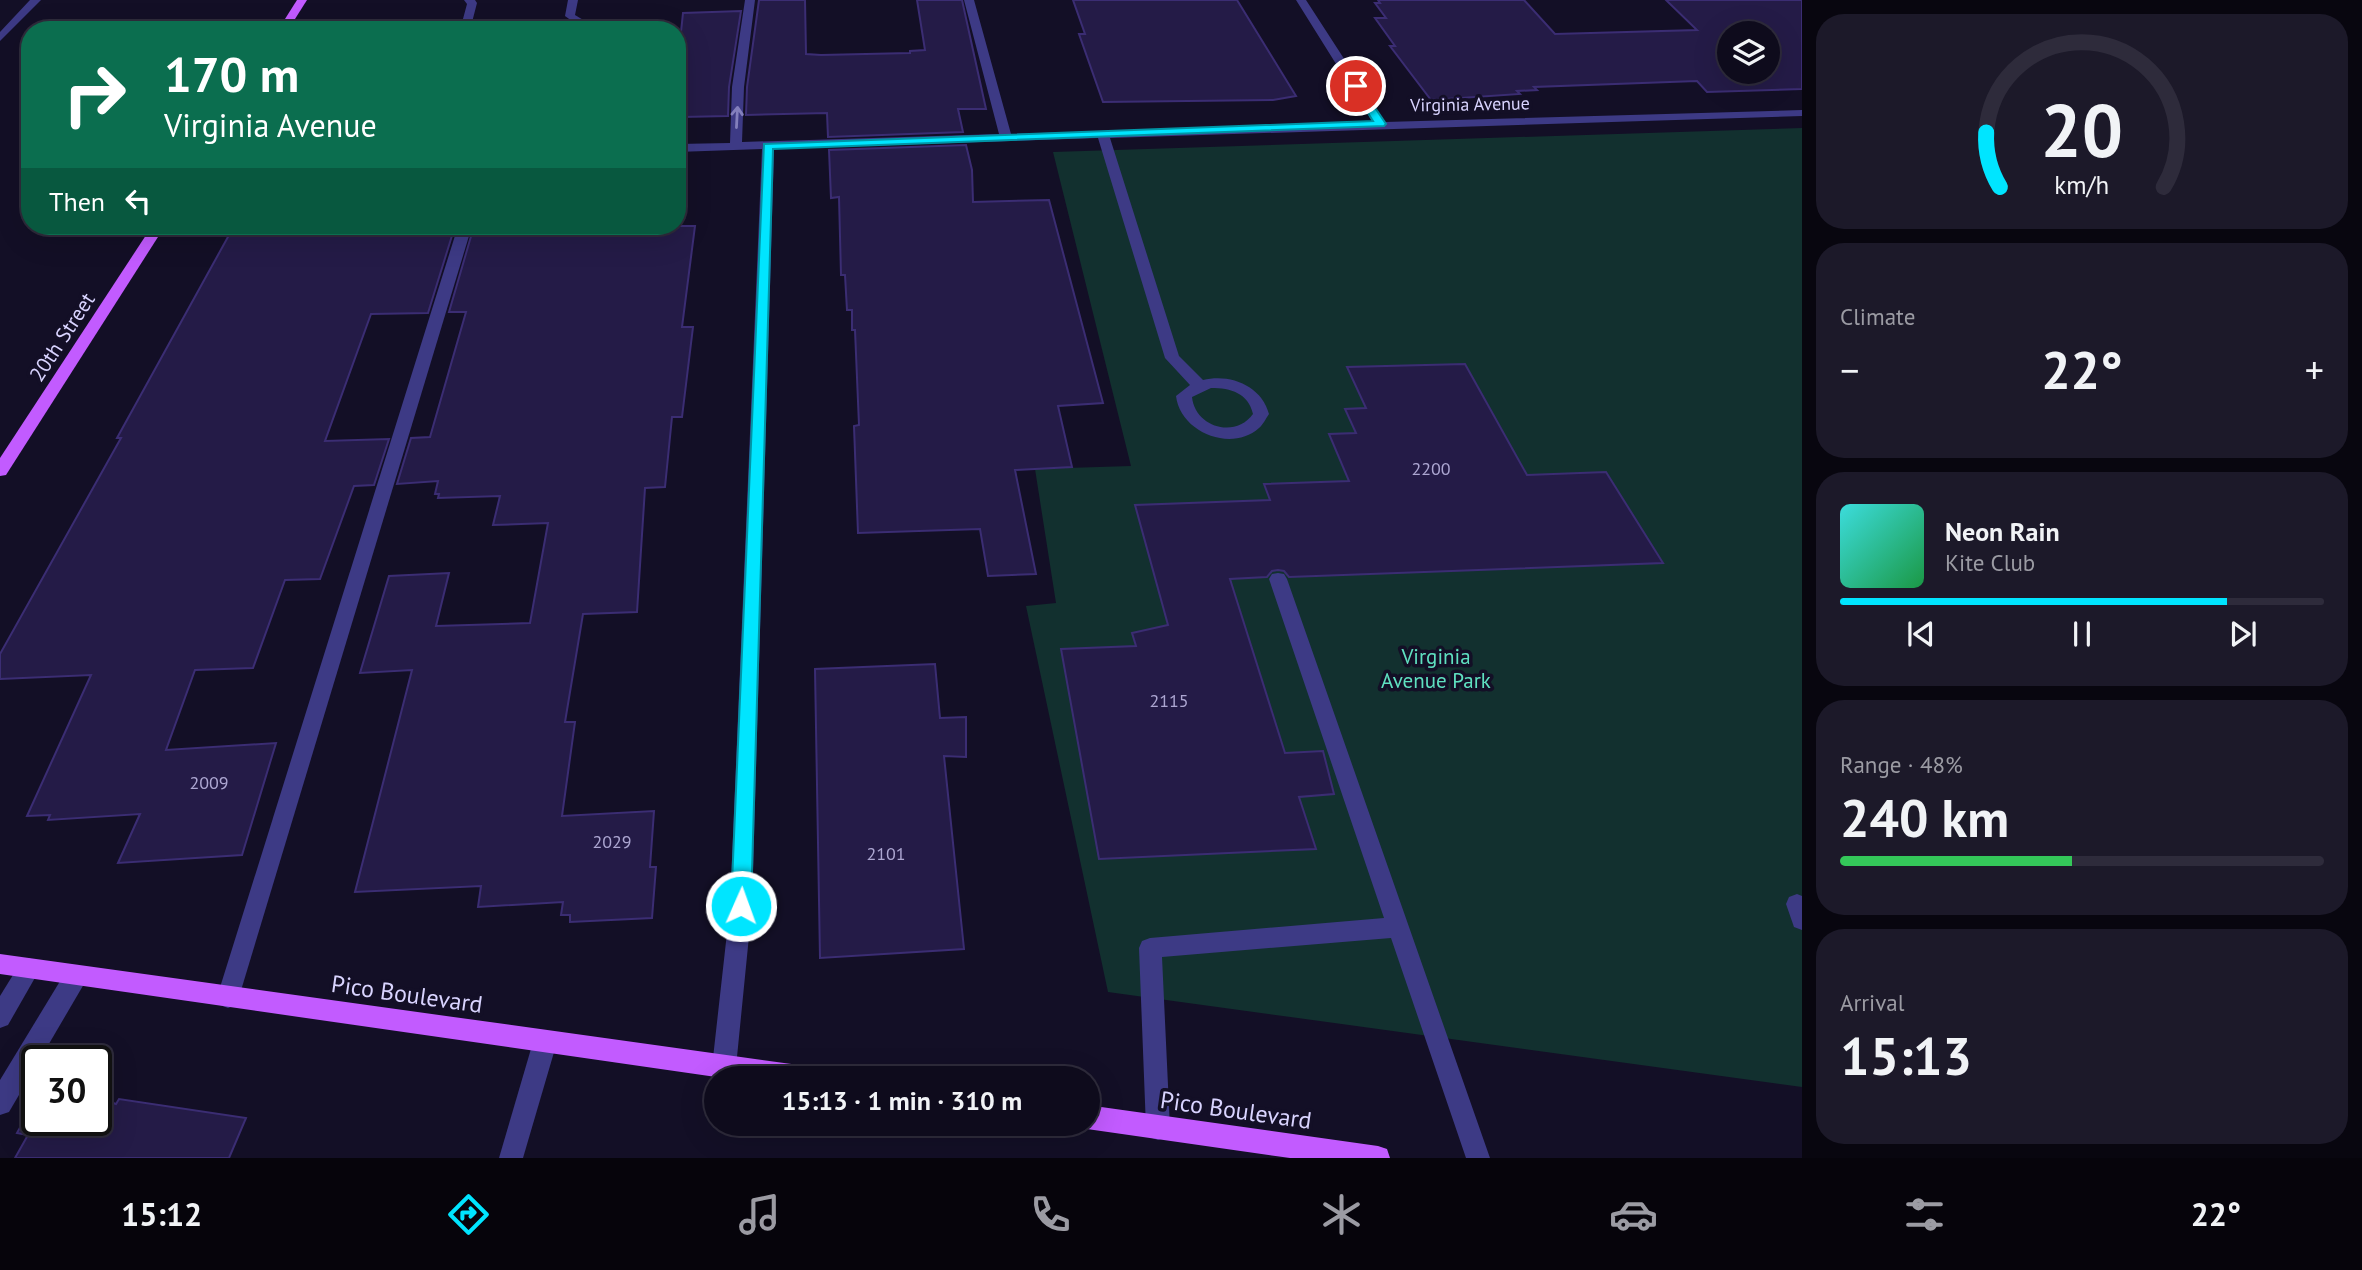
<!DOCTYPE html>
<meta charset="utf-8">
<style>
body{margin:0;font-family:"PT Sans",sans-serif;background:#1c1929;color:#f1f3f6;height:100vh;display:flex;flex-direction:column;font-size:26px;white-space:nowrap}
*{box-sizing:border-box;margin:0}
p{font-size:23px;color:#9b9ba3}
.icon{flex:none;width:38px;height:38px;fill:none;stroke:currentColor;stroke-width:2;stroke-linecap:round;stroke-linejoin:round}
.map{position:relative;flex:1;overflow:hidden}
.panel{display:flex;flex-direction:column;gap:14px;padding:14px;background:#08060f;width:560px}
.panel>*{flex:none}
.guide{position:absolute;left:21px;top:21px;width:665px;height:214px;border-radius:28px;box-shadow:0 7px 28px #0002,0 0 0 2px #2e2b3b;background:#0b6e4f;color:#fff;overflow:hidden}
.fabs{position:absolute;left:1717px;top:21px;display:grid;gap:14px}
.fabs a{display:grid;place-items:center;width:63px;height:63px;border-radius:50%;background:#0e0b1c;box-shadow:0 7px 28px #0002,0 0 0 2px #2e2b3b;font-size:35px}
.speed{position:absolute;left:21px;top:1045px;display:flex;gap:14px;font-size:35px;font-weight:700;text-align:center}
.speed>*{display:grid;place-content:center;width:91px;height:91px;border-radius:50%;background:#0e0b1c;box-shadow:0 7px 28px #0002,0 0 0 2px #2e2b3b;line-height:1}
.speed .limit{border:4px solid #111;border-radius:10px;background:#fff;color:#111}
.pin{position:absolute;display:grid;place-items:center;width:60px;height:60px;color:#fff;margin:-30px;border:4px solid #fff;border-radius:50%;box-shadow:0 2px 7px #0007}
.me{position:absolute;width:77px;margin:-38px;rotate:2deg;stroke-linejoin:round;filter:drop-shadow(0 0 5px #0008)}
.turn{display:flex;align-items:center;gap:24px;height:147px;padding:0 28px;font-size:32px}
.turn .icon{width:91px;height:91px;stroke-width:2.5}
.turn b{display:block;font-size:49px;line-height:60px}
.then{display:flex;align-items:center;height:66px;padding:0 28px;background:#0003;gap:14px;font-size:26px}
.big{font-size:52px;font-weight:700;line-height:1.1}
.panel .card{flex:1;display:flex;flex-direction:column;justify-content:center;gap:10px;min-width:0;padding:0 24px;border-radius:28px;background:#1c1929}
.panel .dial{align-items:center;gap:0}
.dial svg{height:182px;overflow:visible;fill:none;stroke:#2e2b3b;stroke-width:7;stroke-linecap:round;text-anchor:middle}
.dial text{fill:#f1f3f6;stroke:none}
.song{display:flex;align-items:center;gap:21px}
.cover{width:84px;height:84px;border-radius:10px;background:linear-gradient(135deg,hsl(180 70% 55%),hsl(140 70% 35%))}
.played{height:7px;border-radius:4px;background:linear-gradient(90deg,#00e5ff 80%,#2e2b3b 80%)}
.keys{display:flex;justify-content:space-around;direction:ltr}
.heat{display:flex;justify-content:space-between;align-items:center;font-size:38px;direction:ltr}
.charge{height:10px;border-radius:5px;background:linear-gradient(90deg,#34c759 48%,#2e2b3b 0)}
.trip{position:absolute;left:704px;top:1066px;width:396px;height:70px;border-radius:35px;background:#0e0b1c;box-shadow:0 7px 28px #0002,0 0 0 2px #2e2b3b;font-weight:700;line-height:70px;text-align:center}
.tabs{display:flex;height:112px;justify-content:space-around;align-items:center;background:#06040b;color:#9b9ba3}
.tabs .icon{width:49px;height:49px}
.tabs .current{color:#00e5ff}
.tabs b{font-size:32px;color:#f1f3f6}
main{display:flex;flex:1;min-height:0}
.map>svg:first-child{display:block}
</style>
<main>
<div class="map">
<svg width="1802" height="1158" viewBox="0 0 1802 1158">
<rect width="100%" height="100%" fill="#130f26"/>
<path fill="#12302f" d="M 1802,128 L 1802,1087 L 1108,992 L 1026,606 L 1056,603 L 1035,469 L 1131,466 L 1053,152 Z"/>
<g fill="#241b47" stroke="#3b2d73" stroke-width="2" fill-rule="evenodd">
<path d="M 759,0 L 805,0 L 806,54 L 821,55 L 910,53 L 910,51 L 925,50 L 917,0 L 962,0 L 986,109 L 958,109 L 963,132 L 828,137 L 827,113 L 746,115 L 747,87 Z"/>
<path d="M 1073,0 L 1237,0 L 1296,96 L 1273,100 L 1103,102 L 1079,34 L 1085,34 Z"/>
<path d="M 1378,0 L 1524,0 L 1555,34 L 1697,30 L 1666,0 L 1802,0 L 1802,89 L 1707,92 L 1697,81 L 1534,87 L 1537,90 L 1517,91 L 1520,94 L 1431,100 L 1390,46 L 1395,46 L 1375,18 L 1386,18 L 1375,3 L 1380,3 ZM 1729,33 L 1768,33 L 1768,72 L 1729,72 Z"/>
<path d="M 741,11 L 729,87 L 728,116 L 682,117 L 684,109 L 677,110 L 677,70 L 683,13 Z"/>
<path d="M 966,145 L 972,170 L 973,202 L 1049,200 L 1103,403 L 1058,406 L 1072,467 L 1015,470 L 1036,574 L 988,576 L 980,529 L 858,533 L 854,426 L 859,425 L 855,330 L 852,330 L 852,310 L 847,310 L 845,275 L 841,275 L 839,197 L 831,198 L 829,150 Z"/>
<path d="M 234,226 L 455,226 L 428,313 L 371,314 L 325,441 L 389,439 L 374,485 L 354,486 L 320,579 L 285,580 L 253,668 L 195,670 L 166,750 L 276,743 L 242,855 L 118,863 L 140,814 L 48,820 L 50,815 L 27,816 L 91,675 L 0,679 L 0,654 L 121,438 L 117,438 Z"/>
<path d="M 474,226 L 695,226 L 682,327 L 693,327 L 682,417 L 672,417 L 665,487 L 645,488 L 637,612 L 583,614 L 565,722 L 575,722 L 562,816 L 654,811 L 650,867 L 656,867 L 652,918 L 570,922 L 570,915 L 561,915 L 563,902 L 478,907 L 481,886 L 355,892 L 412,670 L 360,673 L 389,576 L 449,573 L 436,626 L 530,623 L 548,523 L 493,525 L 500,496 L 438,498 L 439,494 L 435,494 L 438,481 L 397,484 L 411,438 L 430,437 L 466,312 L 449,312 Z"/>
<path d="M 1465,364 L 1527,475 L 1606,472 L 1663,563 L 1289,577 L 1284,571 L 1278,570 L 1272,571 L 1267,577 L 1230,579 L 1285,753 L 1323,751 L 1334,794 L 1299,797 L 1316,849 L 1099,859 L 1061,649 L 1136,646 L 1132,633 L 1168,625 L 1135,505 L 1270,500 L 1264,484 L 1349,481 L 1329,434 L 1356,433 L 1345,409 L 1366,408 L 1347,367 Z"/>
<path d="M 935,664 L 940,718 L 966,717 L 966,757 L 944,756 L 964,949 L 820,958 L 815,669 Z"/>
<path d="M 37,1097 L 37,1120 L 96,1120 L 96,1097 L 116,1104 L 119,1099 L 246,1118 L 229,1158 L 15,1158 L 28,1135 L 17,1133 Z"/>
</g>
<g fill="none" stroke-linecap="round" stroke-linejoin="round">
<g fill="#3d3a85" fill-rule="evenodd">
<path d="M 30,0 L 41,0 L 0,41 L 0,32 Z"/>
<path d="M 464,0 L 475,0 L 477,3 L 470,30 L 460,30 L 467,4 Z"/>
<path d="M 568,0 L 578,0 L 575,15 L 585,21 L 587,30 L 577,30 L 576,24 L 565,16 Z"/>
<path d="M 745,0 L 755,0 L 744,87 L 742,142 L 999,134 L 964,0 L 974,0 L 1011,134 L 1373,123 L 1296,0 L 1306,0 L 1385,122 L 1802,110 L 1802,116 L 1110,138 L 1179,356 L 1203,380 C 1230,373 1262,386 1269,414 C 1266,418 1263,425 1259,428 C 1231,453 1180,432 1176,396 L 1190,385 L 1165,358 L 1098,138 L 774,149 L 752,906 L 736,1067 L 732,1075 L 726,1078 L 716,1075 L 712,1067 L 730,906 L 762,149 L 677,152 L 677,144 L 730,143 L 732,87 ZM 1211,388 C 1231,388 1248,393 1253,414 C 1235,439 1195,427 1192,397 Z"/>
<path d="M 458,226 L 472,226 L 239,997 L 236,1005 L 228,1008 L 220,1005 L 217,997 Z"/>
<path d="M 1278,573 L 1284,574 L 1287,579 L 1490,1158 L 1466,1158 L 1391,938 L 1162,957 L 1170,1128 L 1167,1137 L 1158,1140 L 1149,1137 L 1146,1128 L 1139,948 L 1142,941 L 1150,938 L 1384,918 L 1269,579 L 1272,574 Z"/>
<path d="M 1797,894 L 1802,896 L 1802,930 L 1794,927 L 1786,904 L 1789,897 Z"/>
<path d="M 29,958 L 37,962 L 40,969 L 8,1025 L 0,1028 L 0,996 L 21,962 Z"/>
<path d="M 76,965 L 84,968 L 87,976 L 84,984 L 9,1112 L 0,1115 L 0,1080 L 68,968 Z"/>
<path d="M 545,1031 L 553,1034 L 557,1042 L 523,1158 L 499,1158 L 533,1042 L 537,1034 Z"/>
</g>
<g fill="#c25bff" fill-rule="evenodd">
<path d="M 297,0 L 307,0 L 288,30 L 278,30 Z"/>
<path d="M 152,226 L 165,226 L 6,475 L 0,476 L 0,458 Z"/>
<path d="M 0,954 L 806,1066 L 814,1070 L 818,1078 L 723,1078 L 0,974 Z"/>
<path d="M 1087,1105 L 1378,1146 L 1387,1149 L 1390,1158 L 1290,1158 L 1087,1129 L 1078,1124 L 1087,1124 Z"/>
</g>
</g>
<defs><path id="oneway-shaft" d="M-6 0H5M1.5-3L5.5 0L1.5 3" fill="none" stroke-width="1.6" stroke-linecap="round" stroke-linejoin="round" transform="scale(1.75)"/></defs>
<use stroke="#837fbc" href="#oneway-shaft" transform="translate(737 117) rotate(-87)"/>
<path fill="#00e5ff" stroke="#0095a6" stroke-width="2" d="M 1352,84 L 1359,84 L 1386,124 L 1384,126 L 773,149 L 751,906 L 748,912 L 741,915 L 734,912 L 731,906 L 764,144 L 1373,121 L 1351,86 Z"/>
<g text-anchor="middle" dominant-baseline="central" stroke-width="7" stroke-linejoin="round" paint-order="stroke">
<g font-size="18" fill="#d9d4ff" stroke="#130f26">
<text transform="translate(1470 104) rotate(-1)">Virginia Avenue</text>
</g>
<g font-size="18" fill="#aca6d1">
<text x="1431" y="468">2200</text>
<text x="1169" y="700">2115</text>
<text x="209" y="782">2009</text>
<text x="612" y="841">2029</text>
<text x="886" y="853">2101</text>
</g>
<g font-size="21" fill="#d9d4ff" stroke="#130f26">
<text transform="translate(62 337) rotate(-57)">20th Street</text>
</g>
<g font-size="21" fill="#5fe0c0" stroke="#130f26">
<text x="1436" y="656">Virginia<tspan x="1436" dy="24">Avenue Park</tspan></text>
</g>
<g font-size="24" fill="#d9d4ff" stroke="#130f26">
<text transform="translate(407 994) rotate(8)">Pico Boulevard</text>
<text transform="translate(1236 1110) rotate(8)">Pico Boulevard</text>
</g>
</g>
</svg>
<div class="fabs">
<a><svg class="icon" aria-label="layers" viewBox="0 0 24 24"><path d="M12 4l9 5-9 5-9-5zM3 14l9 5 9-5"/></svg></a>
</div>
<div class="speed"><div class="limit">30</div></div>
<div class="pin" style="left:1356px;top:86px;background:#d93025"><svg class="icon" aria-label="arrive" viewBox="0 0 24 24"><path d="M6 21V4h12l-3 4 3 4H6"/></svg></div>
<svg class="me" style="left:741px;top:906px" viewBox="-20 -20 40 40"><circle r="17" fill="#00e5ff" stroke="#fff" stroke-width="3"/><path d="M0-11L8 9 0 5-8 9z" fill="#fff"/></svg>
<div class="trip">15:13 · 1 min · 310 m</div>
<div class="guide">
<div class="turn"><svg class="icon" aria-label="right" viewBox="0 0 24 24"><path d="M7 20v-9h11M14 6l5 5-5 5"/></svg><div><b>170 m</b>Virginia Avenue</div></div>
<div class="then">Then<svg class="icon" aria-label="left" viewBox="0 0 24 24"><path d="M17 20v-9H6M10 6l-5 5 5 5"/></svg></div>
</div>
</div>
<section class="panel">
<div class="card dial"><svg viewBox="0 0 100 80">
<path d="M14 69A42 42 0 1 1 86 69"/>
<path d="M14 69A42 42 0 0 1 8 45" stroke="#00e5ff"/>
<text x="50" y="56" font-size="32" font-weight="700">20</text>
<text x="50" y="72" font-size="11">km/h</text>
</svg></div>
<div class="card"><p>Climate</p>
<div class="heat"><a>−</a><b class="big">22°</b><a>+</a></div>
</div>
<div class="card">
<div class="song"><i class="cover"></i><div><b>Neon Rain</b><p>Kite Club</p></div></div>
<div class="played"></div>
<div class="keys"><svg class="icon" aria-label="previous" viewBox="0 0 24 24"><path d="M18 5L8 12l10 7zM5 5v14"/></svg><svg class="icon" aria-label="pause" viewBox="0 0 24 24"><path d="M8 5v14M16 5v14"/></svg><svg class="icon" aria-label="next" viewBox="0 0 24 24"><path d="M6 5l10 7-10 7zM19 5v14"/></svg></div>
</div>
<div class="card"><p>Range · 48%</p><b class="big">240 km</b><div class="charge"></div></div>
<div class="card"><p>Arrival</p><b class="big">15:13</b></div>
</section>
</main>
<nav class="tabs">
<b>15:12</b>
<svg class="icon current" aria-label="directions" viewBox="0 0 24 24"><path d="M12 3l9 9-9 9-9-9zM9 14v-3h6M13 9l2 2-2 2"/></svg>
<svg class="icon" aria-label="music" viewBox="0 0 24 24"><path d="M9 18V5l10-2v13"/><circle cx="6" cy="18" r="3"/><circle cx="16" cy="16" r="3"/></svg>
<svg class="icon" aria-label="phone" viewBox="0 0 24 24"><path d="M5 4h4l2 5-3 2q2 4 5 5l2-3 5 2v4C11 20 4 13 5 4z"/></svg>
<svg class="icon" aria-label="climate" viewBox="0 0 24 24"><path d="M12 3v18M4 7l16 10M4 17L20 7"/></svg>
<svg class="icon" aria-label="car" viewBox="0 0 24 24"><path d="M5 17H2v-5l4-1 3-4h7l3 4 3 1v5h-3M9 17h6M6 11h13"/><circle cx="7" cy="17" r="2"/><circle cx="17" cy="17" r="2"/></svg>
<svg class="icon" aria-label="filters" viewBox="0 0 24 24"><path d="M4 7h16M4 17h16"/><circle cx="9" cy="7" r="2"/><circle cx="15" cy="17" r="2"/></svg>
<b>22°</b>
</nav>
